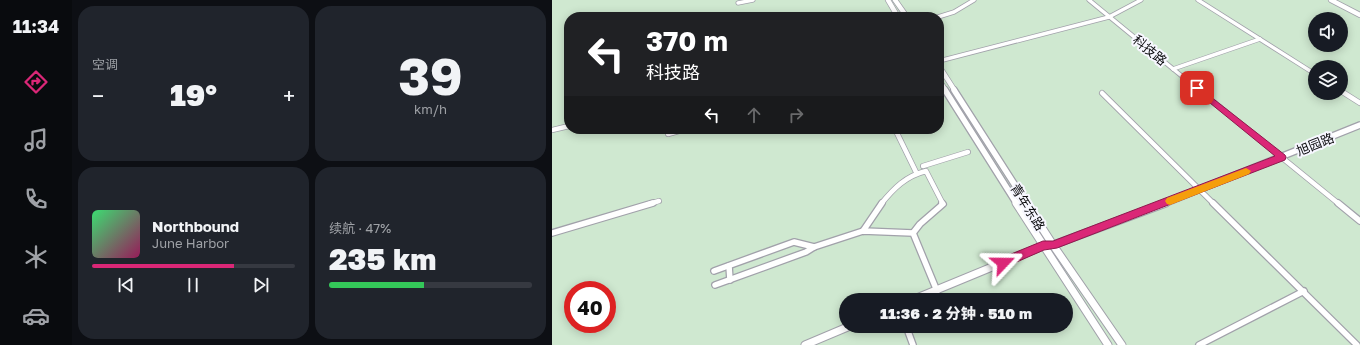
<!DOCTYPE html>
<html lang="zh">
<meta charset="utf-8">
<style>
body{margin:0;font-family:"Golos Text","Noto Sans SC",sans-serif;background:#20242c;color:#f1f3f6;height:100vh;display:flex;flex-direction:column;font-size:15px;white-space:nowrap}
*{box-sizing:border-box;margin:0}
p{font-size:13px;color:#9ea1a6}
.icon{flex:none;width:22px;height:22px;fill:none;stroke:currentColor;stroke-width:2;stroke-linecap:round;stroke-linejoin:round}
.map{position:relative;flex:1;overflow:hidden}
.panel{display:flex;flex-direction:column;gap:6px;padding:6px;background:#0d0f14;width:480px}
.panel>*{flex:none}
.hud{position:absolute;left:12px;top:12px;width:380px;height:122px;border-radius:16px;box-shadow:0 2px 10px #0003;background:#202124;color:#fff;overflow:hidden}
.buttons{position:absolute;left:756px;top:12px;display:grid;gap:8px}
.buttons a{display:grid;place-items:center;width:40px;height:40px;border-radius:50%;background:#171b24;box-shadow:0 2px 10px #0003;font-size:20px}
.speed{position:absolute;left:12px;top:281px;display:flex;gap:8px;font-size:20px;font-weight:700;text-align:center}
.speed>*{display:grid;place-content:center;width:52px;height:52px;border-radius:50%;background:#171b24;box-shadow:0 2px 10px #0003;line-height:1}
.speed .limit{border:6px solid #d22;background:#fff;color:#111}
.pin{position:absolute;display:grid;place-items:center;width:34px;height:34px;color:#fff;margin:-17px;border-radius:8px;box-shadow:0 2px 6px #0006}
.me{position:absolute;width:44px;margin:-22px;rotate:67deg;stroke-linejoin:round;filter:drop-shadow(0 0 3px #0008)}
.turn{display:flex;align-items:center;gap:14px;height:84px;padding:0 16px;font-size:18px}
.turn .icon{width:52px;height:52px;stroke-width:2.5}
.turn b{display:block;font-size:28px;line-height:34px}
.lanes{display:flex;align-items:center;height:38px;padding:0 16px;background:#0003;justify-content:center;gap:20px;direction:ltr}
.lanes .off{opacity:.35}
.big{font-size:30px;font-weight:800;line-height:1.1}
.panel .card{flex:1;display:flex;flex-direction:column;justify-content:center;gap:6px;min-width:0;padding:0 14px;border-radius:16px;background:#20242c}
.panel .dial{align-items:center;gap:0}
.dial b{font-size:52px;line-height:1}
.song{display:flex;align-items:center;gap:12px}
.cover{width:48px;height:48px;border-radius:6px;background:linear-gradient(135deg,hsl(140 70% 55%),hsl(330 70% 35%))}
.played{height:4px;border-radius:2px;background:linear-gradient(90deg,#db2777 70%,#363941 70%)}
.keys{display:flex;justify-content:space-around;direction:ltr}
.heat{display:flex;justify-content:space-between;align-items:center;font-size:22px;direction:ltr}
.charge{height:6px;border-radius:3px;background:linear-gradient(90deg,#34c759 47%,#363941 0)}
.panel .tiles{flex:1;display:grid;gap:6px;grid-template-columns:repeat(2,1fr)}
.trip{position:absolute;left:287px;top:293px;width:234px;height:40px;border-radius:20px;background:#171b24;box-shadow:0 2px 10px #0003;font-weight:800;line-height:40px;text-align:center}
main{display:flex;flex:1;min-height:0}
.menu{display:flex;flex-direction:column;width:72px;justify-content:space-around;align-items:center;background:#090b0e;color:#9ea1a6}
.menu .icon{width:28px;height:28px}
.menu .current{color:#db2777}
.menu b{font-size:18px;color:#f1f3f6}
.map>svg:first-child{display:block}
</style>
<main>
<nav class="menu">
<b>11:34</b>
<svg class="icon current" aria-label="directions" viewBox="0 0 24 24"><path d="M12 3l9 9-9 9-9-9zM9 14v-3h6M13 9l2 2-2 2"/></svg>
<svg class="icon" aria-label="music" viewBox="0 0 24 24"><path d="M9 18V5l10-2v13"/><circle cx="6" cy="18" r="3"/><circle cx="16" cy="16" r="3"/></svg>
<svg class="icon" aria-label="phone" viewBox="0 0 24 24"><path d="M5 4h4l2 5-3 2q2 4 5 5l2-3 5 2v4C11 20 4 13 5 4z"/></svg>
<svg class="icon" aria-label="climate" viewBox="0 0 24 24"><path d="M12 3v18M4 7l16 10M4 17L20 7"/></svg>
<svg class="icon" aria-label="car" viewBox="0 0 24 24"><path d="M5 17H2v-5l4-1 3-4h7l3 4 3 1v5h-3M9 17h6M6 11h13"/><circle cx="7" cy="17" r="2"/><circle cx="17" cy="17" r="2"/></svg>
</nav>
<section class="panel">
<div class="tiles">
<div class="card"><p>空调</p>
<div class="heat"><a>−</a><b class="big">19°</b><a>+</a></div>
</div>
<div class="card dial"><b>39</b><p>km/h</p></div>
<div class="card">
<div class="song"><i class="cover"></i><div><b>Northbound</b><p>June Harbor</p></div></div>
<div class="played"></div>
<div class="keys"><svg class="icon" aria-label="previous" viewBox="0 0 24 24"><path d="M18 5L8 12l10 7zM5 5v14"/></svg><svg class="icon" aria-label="pause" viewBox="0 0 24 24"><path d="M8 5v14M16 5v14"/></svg><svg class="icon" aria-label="next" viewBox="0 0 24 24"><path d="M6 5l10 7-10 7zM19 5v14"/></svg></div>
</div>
<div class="card"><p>续航 · 47%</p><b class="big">235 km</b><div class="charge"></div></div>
</div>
</section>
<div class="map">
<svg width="808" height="345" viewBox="0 0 808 345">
<rect width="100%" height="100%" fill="#f7f7ff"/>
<path fill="#cfe8d0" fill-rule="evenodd" d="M 0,0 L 808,0 L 808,345 L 0,345 ZM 17,17 L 387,17 L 387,129 L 17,129 ZM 763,19 L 789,19 L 789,45 L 763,45 ZM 763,67 L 789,67 L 789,93 L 763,93 ZM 21,290 L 55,290 L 55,324 L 21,324 ZM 294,300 L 514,300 L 514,326 L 294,326 Z"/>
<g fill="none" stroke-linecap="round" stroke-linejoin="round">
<g stroke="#a1a1aa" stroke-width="5">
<g id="street-far2">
<path d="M 537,0 L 648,91"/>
<path d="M 646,0 L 763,74"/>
<path d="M 186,3 L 201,0"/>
<path d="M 386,17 L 402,12 L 422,0"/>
<path d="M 387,61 L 557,17 L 589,0"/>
<path d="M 621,69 L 708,39"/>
</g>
</g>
<g stroke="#a1a1aa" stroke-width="6">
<g id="street-far1">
<path d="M 647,90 L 787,204"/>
<path d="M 789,91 L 808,103"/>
<path d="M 550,93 L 662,204"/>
<path d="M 343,129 L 364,172"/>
<path d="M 0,130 L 17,126"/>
<path d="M 116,134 L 134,129"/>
<path d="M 371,166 L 416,152"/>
<path d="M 97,204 L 107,201"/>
<path d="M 329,204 C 342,188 354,176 374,171 L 391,204"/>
</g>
</g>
<g stroke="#a1a1aa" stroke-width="8">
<g id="street">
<path d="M 661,203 L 805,345"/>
<path d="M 786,203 L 808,221"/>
<path d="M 311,231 L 330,203"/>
<path d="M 0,233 L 101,203"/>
<path d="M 361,233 L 368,224 L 391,204 L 390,203"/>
<path d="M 177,266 L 178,280"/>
<path d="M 162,271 L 242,242 L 262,247"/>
<path d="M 163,285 L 254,252 L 262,247 L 311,231 L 361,233 L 385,291"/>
<path d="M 354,326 L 361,345"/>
<path d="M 647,345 L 752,291"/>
</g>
</g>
<g stroke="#a1a1aa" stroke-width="6">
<g id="secondary-far2">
<path d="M 336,0 L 346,17"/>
<path d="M 343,0 L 355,17"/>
<path d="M 779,0 L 808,15"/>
<path d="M 387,66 L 403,91"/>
<path d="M 387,80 L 394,91"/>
</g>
</g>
<g stroke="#a1a1aa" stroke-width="8">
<g id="secondary-far1">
<path d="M 393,90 L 465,204"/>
<path d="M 402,90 L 475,204"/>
<path d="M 611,204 L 808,125"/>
</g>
</g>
<g stroke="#a1a1aa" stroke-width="9">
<g id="secondary">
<path d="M 464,203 L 556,345"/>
<path d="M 474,203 L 501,245 L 570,345"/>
<path d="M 360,300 L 491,246 L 501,245 L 614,203"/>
<path d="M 253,345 L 298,326"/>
</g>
</g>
<use href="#street-far2" stroke="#fff" stroke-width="3.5"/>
<use href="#street-far1" stroke="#fff" stroke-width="4.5"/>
<use href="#street" stroke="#fff" stroke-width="5.5"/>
<use href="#secondary-far2" stroke="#fff" stroke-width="4.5"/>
<use href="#secondary-far1" stroke="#fff" stroke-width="5.5"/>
<use href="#secondary" stroke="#fff" stroke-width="7"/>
</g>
<path fill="#db2777" stroke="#8e194d" d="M 645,86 L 733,155 L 734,157 L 733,160 L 505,248 L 492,250 L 451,268 L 447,266 L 446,263 L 447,259 L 491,241 L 501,241 L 723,156 L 642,90 L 641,88 Z"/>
<path fill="#f59e0b" d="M 694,168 L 699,171 L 697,174 L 618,205 L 615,204 L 613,201 L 615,198 Z"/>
<g text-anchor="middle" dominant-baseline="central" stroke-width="4" stroke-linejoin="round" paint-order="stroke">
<g font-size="13" fill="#0c0c0f" stroke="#f7f7ff">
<text transform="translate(598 50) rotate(39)">科技路</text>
<text transform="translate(763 144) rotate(-22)">旭园路</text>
<text transform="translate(476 207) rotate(58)">青年东路</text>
</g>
</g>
</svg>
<div class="buttons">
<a><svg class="icon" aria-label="sound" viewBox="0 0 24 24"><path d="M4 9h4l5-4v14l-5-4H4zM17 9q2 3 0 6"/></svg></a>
<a><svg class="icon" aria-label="layers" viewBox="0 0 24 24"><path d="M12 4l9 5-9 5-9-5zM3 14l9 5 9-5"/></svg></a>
</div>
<div class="speed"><div class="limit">40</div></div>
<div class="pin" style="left:645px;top:88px;background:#d93025"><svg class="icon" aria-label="arrive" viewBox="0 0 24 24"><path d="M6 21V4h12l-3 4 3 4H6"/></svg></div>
<svg class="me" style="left:451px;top:263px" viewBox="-20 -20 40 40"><path d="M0-17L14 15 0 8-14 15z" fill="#db2777" stroke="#fff" stroke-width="4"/></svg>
<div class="trip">11:36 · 2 分钟 · 510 m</div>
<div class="hud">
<div class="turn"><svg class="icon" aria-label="left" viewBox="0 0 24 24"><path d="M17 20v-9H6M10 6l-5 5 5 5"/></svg><div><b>370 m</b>科技路</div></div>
<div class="lanes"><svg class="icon" aria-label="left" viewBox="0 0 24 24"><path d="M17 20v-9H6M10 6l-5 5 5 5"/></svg><svg class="icon off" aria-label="ahead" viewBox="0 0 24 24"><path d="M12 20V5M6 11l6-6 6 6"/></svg><svg class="icon off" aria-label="right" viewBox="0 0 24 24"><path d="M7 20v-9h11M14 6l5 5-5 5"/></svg></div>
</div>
</div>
</main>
